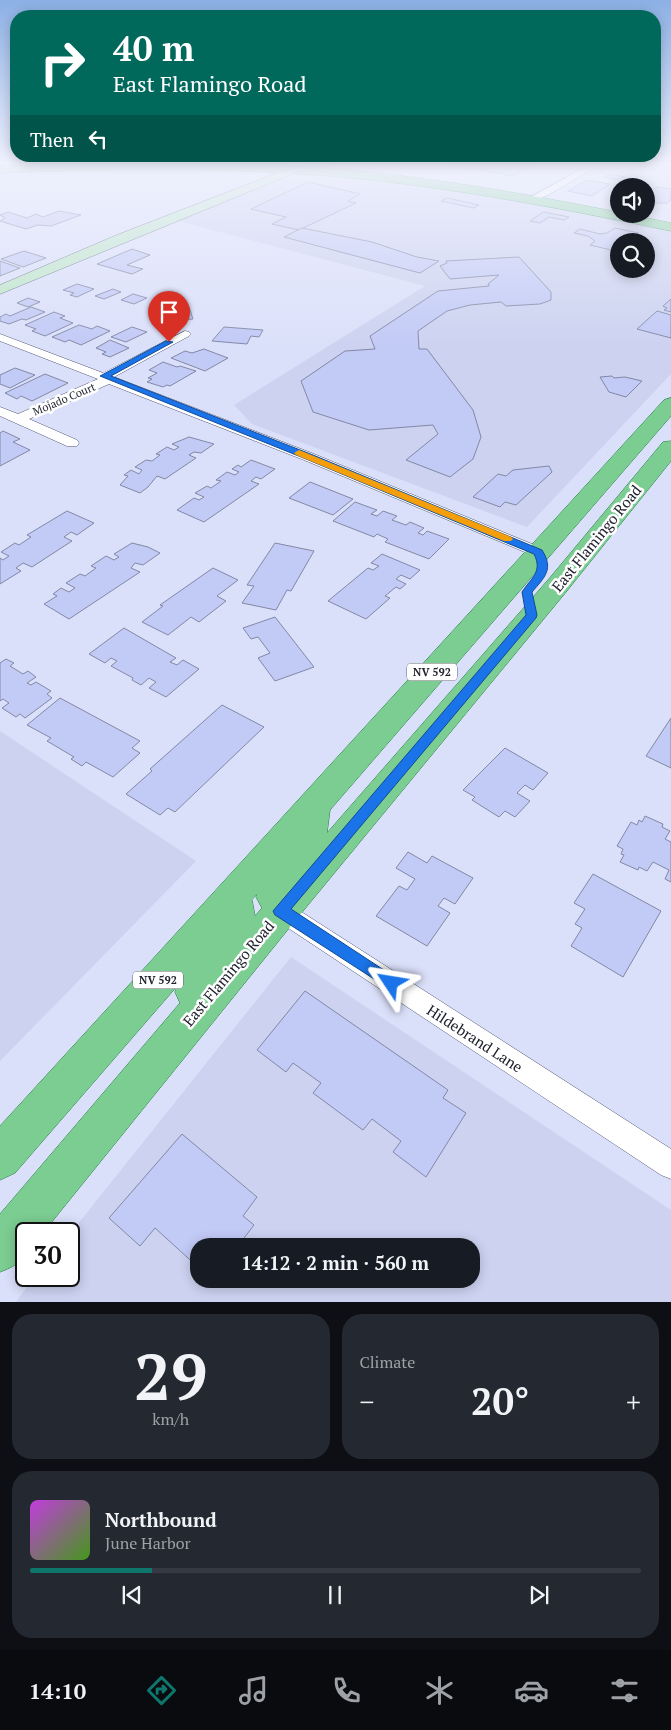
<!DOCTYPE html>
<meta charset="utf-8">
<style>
body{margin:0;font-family:"PT Serif",serif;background:#242831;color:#f1f3f6;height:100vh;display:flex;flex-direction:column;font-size:19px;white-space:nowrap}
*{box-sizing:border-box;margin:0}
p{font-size:16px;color:#9ea1a6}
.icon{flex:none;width:28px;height:28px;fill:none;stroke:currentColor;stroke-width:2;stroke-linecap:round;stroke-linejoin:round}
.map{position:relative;height:1302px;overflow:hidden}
.drawer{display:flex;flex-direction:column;gap:12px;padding:12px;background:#0d0f14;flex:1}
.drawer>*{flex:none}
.guide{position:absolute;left:10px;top:10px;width:651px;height:152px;border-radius:20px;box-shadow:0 2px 12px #0003;background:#00695c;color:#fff;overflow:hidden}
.buttons{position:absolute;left:610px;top:178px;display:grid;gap:10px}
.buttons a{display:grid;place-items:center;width:45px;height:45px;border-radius:50%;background:#171b24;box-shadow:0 2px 12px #0003;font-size:25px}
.speed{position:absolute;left:15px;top:1222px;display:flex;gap:10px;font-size:25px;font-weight:700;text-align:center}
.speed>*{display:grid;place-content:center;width:65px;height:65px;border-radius:50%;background:#171b24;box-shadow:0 2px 12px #0003;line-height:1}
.speed .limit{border:2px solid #111;border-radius:8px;background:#fff;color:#111}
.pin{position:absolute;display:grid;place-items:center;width:42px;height:42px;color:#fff;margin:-51px -21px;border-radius:50% 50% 50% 0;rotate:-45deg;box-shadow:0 0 5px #0007}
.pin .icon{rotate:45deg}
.me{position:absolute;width:55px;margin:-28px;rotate:303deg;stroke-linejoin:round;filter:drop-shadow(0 0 4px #0008)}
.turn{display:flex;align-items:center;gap:18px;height:105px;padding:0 20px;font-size:22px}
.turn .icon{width:65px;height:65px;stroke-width:2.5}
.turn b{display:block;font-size:35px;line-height:42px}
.then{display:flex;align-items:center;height:48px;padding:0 20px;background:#0003;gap:10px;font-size:19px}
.big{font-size:38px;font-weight:700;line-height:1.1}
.drawer .tile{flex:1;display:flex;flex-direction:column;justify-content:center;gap:8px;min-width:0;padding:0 18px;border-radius:20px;background:#242831}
.drawer .dial{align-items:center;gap:0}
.dial b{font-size:65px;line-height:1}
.song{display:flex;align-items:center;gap:15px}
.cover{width:60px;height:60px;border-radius:8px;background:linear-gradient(135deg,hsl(290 70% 55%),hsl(100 70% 35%))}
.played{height:5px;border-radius:2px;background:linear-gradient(90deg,#0f766e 20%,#363941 20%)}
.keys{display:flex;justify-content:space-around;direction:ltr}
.heat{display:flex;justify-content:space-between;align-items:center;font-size:28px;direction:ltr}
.drawer .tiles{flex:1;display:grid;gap:12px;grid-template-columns:1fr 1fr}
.tile:last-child{grid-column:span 2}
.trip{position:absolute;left:190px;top:1238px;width:290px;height:50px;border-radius:20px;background:#171b24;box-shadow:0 2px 12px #0003;font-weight:700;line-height:50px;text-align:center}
.dock{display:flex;height:80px;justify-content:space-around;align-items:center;background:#090b0e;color:#9ea1a6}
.dock .icon{width:35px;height:35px}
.dock .selected{color:#0f766e}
.dock b{font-size:22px;color:#f1f3f6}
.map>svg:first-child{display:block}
</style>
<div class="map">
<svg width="671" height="1303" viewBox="0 0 671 1303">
<rect width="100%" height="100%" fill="#dbe0fa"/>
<g fill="#ccd2f0" fill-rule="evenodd">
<path d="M 290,172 L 419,184 L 503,197 L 671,231 L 671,374 L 527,527 L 252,424 L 234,405 L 425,286 L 178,221 ZM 619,241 L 646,241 L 646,269 L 619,269 Z"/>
<path d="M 0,731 L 196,861 L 0,1061 Z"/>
<path d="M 291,957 L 671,1210 L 671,1302 L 15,1303 L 35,1276 L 69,1276 L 69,1235 ZM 199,1246 L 471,1246 L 471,1279 L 199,1279 Z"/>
</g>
<g fill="#c2caf6" stroke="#8288a5">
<path d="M 444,164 L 534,164 L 513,176 Z"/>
<path d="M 609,174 L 635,179 L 630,183 L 604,177 Z"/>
<path d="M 587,180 L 610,184 L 592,196 L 568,191 Z"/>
<path d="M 308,182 L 360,194 L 348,201 L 356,203 L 299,230 L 272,224 L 286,217 L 251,209 Z"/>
<path d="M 657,187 L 671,189 L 671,200 L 667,203 L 646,203 L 646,189 L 652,190 Z"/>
<path d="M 447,198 L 479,205 L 474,208 L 441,201 Z"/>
<path d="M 59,211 L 81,215 L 51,226 L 38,225 L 26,229 L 0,221 L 5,218 L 0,215 L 8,212 L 27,218 L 36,214 L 43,217 Z"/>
<path d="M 543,212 L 569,217 L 564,220 L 549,217 L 540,223 L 530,221 Z"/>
<path d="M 302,228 L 372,242 L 417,257 L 439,261 L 420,273 L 284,237 Z"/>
<path d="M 615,228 L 639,233 L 631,238 L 635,241 L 619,241 L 619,248 L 615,251 L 590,245 L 595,241 L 588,236 L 574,233 L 580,229 L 600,234 L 607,233 Z"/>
<path d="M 132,249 L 150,255 L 127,265 L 143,269 L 132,274 L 97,264 Z"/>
<path d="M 24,251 L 46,258 L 23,267 L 1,259 Z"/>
<path d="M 519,257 L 551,292 L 551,300 L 540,304 L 506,306 L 501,302 L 470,305 L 447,311 L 418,331 L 419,349 L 427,349 L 473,410 L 481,437 L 473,459 L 450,477 L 406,460 L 438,434 L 433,425 L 369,430 L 313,412 L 301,381 L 345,351 L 375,349 L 370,336 L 438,291 L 489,286 L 488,284 L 499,275 L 450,279 L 440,266 L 447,263 L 446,261 Z"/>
<path d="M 0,261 L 20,268 L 0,276 Z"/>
<path d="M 77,284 L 94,289 L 77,297 L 70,295 L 74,293 L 63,290 Z"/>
<path d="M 113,289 L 121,292 L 104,299 L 95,296 Z"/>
<path d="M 133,294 L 147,298 L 134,304 L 121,300 Z"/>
<path d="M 28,298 L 40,302 L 28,307 L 17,303 Z"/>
<path d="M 671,299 L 671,312 L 664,310 L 667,308 L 663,306 Z"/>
<path d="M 31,307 L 45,312 L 26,320 L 22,319 L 9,324 L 0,321 L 0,317 L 6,314 L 10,316 Z"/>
<path d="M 189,307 L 193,319 L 171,321 L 170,318 L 163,319 L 161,312 Z"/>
<path d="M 657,311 L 671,315 L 671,338 L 637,329 Z"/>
<path d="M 54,312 L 65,316 L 60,318 L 73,323 L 45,336 L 32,331 L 36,329 L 25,325 Z"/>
<path d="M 79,325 L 92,329 L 97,326 L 110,331 L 81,345 L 69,340 L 65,342 L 52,337 Z"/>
<path d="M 132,327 L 147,332 L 126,342 L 111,337 Z"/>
<path d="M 224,327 L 263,330 L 259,337 L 251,336 L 247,344 L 212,341 Z"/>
<path d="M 110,340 L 129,348 L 110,357 L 102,354 L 106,352 L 96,348 Z"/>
<path d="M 204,349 L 228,358 L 205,371 L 171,358 L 185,351 L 192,353 Z"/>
<path d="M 163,362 L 177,367 L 180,366 L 196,371 L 170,386 L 167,385 L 163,387 L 147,382 L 152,379 L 148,378 L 157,373 L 149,370 Z"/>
<path d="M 15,368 L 35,375 L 10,388 L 0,384 L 0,375 Z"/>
<path d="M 45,374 L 68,383 L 32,401 L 21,396 L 17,399 L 5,393 Z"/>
<path d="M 612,376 L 614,378 L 625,377 L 642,381 L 626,397 L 609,392 L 600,377 Z"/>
<path d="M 3,431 L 20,439 L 13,442 L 30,450 L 0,466 L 0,433 Z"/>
<path d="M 189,437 L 214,444 L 201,453 L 194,452 L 189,455 L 196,458 L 165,479 L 157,476 L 148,487 L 140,493 L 120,485 L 128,476 L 124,475 L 131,470 L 139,474 L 142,470 L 135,467 L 146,460 L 152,461 L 160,455 L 156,454 L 167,447 L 174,450 L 179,447 L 172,444 Z"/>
<path d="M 251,460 L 275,469 L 261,479 L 256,477 L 251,481 L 259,484 L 204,522 L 177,510 L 194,498 L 199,500 L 204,497 L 195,493 L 207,486 L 211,488 L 221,481 L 216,480 L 227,472 L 235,475 L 239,472 L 232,469 L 238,465 L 241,467 Z"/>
<path d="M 549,466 L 552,472 L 516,505 L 505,502 L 500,507 L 473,497 L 498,474 L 506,476 L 513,470 Z"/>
<path d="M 310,482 L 353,499 L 333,515 L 289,498 Z"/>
<path d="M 355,502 L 377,510 L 371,514 L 377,516 L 383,511 L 397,516 L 392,520 L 406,525 L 410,522 L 424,528 L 418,533 L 423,535 L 427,531 L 449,539 L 429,559 L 385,542 L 388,539 L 377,534 L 374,537 L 333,521 Z"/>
<path d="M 67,511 L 94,523 L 77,535 L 71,532 L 64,537 L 72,541 L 32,567 L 23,563 L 16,568 L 21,571 L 0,584 L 0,558 L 3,560 L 9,556 L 1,552 L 15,543 L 19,545 L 31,537 L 27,535 Z"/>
<path d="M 132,543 L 148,547 L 160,553 L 143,565 L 135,563 L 131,568 L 140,572 L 69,619 L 44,604 L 57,596 L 53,594 L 61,588 L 69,592 L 75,588 L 66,583 L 80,574 L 85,576 L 96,568 L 91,566 L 106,556 L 114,560 L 119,557 L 114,554 Z"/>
<path d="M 275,543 L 314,551 L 291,591 L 287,590 L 276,610 L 242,603 L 254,586 L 247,585 Z"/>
<path d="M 382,554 L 420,570 L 410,579 L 401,575 L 396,579 L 406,584 L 400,589 L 396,587 L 385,596 L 390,598 L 366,619 L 328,601 L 368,568 L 373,570 L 379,566 L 371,563 Z"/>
<path d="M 213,568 L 238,580 L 217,596 L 226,601 L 199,622 L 191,617 L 168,635 L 142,622 L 163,606 L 160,605 Z"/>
<path d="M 275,617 L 314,667 L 275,681 L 258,658 L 270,653 L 258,637 L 251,639 L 243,628 Z"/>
<path d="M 124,628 L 176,658 L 170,662 L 177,665 L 183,660 L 199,669 L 166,697 L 149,688 L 156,682 L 149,678 L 141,685 L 132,680 L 133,678 L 111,666 L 117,661 L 111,658 L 105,663 L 89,654 Z"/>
<path d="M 6,659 L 14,663 L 10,666 L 23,674 L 28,671 L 36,677 L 27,683 L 31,685 L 36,682 L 51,691 L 47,694 L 52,698 L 25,718 L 20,714 L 16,717 L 2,708 L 9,703 L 3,699 L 0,701 L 0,663 Z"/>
<path d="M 60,698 L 140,741 L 132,748 L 140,753 L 113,777 L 86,762 L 82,766 L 71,759 L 74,757 L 47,741 L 51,738 L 27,725 Z"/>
<path d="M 222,705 L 264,727 L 175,812 L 168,808 L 160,815 L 126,794 L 152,771 L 150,769 Z"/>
<path d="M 671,718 L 671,768 L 646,756 Z"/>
<path d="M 505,748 L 548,773 L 533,790 L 525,785 L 517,793 L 530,801 L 515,817 L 505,811 L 499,817 L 472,800 L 475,797 L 463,790 Z"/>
<path d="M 645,816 L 663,824 L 662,827 L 670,831 L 665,839 L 671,842 L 671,882 L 665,879 L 669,870 L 653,862 L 647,871 L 639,867 L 638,870 L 620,862 L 624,855 L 621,854 L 623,849 L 617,846 L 631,822 L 637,825 L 639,820 L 642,822 Z"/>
<path d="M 408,852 L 427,863 L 432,856 L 473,878 L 455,904 L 444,898 L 438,906 L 450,913 L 427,946 L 376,916 L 399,886 L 407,890 L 415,879 L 396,868 Z"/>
<path d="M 593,874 L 661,911 L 623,977 L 571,946 L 582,928 L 575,924 L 585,909 L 574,903 Z"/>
<path d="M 305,991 L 448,1090 L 443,1098 L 466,1113 L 426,1177 L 393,1152 L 401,1141 L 372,1119 L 363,1130 L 313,1093 L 321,1083 L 293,1063 L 286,1072 L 257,1050 Z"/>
<path d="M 182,1134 L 257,1197 L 243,1216 L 254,1225 L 238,1246 L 199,1246 L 199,1268 L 155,1228 L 140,1246 L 109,1218 Z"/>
</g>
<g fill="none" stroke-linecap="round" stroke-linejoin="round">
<g stroke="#535773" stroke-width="1">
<g id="street">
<path d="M 591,164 L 601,164 L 548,195 L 533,201 L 529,198 Z"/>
<path d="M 185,331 L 189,332 L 191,334 L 189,336 L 114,377 L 314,454 L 544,549 L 546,552 L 544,555 L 532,555 L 304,460 L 109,384 L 29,419 L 77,440 L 79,443 L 77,446 L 67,446 L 0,416 L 0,407 L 18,414 L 98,379 L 0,341 L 0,334 L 103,373 Z"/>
<path d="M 281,901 L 289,904 L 671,1149 L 671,1179 L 661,1175 L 273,918 L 270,911 L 273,904 Z"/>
</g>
</g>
<g stroke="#535773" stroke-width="1">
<g id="secondary">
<path d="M 316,164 L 328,164 L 321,168 L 317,167 Z"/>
<path d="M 293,167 L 297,168 L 299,170 L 297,172 L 0,294 L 0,285 L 117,235 Z"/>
</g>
</g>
<g stroke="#227c40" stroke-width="1">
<g id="primary">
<path d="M 31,164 C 126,164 223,160 318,167 C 437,177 556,199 671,223 L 671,231 C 554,207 436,184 317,175 C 212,167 106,169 0,173 L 0,165 Z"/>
<path d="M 671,398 L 671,416 L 330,810 L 327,833 L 548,580 L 663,442 L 671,441 L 671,461 L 566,592 L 294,922 L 42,1234 L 26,1234 C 26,1258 23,1263 0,1272 L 0,1214 L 180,1003 L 175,992 L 178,985 L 15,1173 L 0,1180 L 0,1126 L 664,400 ZM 257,894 L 256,897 L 262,908 L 255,916 L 252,900 Z"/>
</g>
</g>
<use href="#street" fill="#fff" fill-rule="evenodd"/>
<use href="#secondary" fill="#bde6c8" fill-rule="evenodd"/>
<use href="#primary" fill="#7bcd92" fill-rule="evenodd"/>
</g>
<linearGradient id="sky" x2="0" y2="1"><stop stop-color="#8cb0e5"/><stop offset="0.47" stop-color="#eff1fd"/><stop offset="1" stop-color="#eff1fd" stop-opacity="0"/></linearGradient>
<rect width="671" height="346" fill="url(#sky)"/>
<path fill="#1a73e8" stroke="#114b97" d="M 166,341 L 173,342 L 111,376 L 313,455 L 542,550 C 554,569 545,577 532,592 L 537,615 L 536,618 L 291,909 L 396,978 L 398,983 L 396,988 L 391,990 L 275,915 L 273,911 L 526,615 L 522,592 C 531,578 543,572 534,554 L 507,543 L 306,459 L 100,376 Z"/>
<path fill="#f59e0b" d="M 299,450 L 511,537 L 513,539 L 511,541 L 504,541 L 296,455 L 294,453 Z"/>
<g text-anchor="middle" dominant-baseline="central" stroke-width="5" stroke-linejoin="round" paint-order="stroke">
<g font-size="11" fill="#20222e" stroke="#fff">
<text transform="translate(64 399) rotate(-23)">Mojado Court</text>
</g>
<g fill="#fff" stroke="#63646d" stroke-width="1">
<rect x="407" y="663.5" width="50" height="17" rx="4"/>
<rect x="133" y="971.5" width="50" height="17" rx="4"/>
</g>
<g font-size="11" font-weight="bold" fill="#20222e">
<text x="432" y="672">NV 592</text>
<text x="158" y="980">NV 592</text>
</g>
<g font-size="15" fill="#20222e" stroke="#fff">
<text transform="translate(596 538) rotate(-51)">East Flamingo Road</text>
<text transform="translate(228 973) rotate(-50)">East Flamingo Road</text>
<text transform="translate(475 1038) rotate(33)">Hildebrand Lane</text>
</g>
</g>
</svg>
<div class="buttons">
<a><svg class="icon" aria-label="sound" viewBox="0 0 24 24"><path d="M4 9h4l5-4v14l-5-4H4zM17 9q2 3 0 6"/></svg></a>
<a><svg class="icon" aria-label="search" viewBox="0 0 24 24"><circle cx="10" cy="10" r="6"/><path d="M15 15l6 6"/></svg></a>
</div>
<div class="speed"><div class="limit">30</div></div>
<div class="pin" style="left:169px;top:342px;background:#d93025"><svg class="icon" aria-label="arrive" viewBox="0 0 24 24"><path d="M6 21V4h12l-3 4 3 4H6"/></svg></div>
<svg class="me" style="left:391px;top:983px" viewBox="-20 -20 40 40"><path d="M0-17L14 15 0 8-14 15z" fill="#1a73e8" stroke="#fff" stroke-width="4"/></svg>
<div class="trip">14:12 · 2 min · 560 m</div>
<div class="guide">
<div class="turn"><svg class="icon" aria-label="right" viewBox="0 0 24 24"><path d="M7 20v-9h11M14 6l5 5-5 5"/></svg><div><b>40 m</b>East Flamingo Road</div></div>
<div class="then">Then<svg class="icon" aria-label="left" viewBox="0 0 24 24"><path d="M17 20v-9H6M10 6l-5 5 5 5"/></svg></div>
</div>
</div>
<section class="drawer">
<div class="tiles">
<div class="tile dial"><b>29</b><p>km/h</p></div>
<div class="tile"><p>Climate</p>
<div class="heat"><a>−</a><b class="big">20°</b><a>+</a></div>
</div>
<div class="tile">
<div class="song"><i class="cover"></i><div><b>Northbound</b><p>June Harbor</p></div></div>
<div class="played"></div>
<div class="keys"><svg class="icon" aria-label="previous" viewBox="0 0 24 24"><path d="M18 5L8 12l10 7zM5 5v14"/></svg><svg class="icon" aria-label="pause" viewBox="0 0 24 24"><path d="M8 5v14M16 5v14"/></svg><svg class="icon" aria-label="next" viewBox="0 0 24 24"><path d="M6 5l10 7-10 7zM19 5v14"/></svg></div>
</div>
</div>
</section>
<nav class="dock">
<b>14:10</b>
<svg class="icon selected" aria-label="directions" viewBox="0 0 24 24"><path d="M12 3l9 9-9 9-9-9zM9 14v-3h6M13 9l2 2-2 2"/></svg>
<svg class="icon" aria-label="music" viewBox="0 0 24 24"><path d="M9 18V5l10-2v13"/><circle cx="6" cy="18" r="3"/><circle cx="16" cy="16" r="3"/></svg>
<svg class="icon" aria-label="phone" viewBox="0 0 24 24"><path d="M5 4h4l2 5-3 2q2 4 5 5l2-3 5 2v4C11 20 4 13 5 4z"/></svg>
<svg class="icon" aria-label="climate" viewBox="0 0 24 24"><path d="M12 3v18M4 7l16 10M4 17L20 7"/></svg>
<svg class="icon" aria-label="car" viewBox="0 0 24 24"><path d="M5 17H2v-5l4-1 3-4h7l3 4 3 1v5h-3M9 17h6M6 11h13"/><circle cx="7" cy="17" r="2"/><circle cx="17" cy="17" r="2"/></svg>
<svg class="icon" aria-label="filters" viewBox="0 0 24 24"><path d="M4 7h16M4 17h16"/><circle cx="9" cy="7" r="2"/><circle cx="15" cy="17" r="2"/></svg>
</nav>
